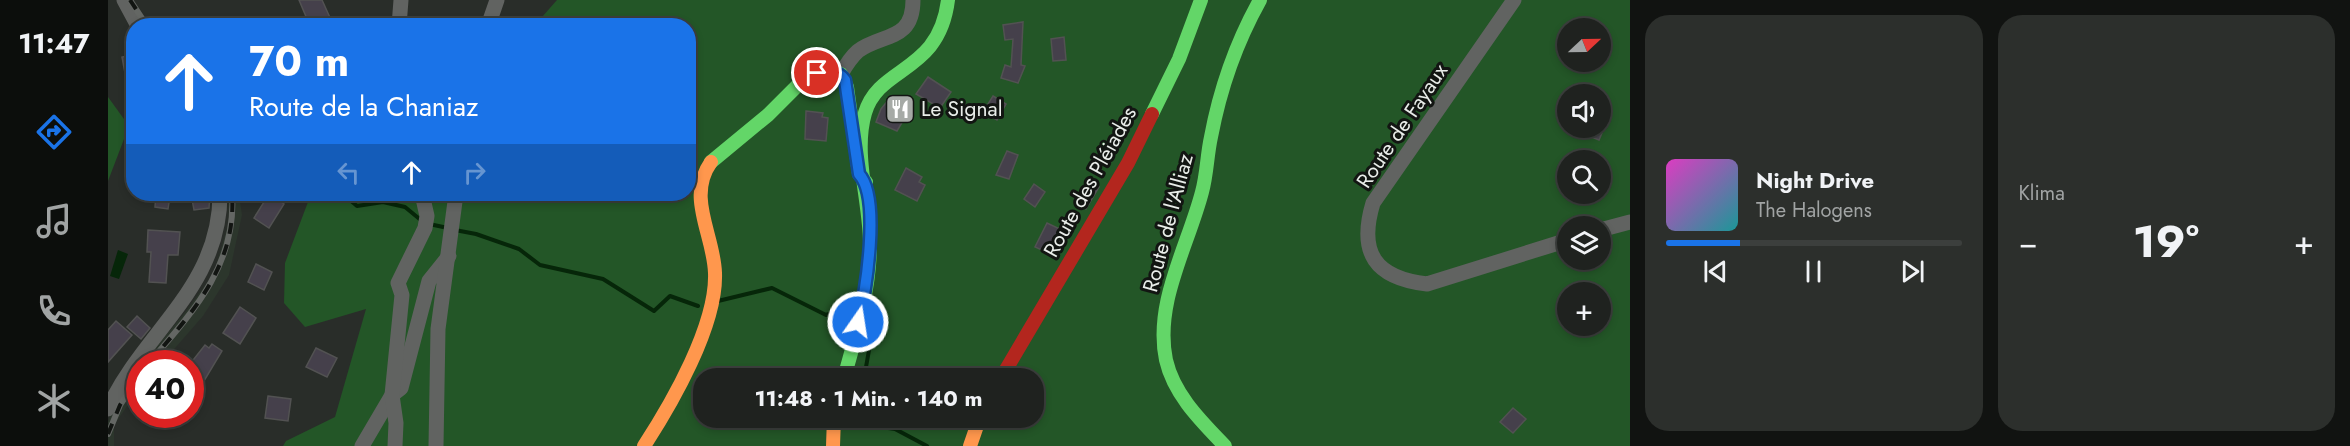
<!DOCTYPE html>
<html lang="de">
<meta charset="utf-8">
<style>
body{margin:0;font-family:Jost,sans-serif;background:#2c2f2c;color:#f1f3f6;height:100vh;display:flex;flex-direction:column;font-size:22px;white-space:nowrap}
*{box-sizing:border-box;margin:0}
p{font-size:20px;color:#a1a4a4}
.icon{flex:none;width:33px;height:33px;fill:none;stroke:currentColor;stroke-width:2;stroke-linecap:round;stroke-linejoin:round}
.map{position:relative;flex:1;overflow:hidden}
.panel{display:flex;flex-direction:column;gap:15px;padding:15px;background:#111311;width:720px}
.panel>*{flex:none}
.guide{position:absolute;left:18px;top:18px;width:570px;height:183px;border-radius:24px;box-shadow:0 3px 9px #0003,0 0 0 2px #3c3f3d;background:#1a73e8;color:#fff;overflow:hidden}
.needle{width:39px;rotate:68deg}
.controls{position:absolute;left:1449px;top:18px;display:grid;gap:12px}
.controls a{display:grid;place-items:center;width:54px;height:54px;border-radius:50%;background:#1f221f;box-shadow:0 3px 9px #0003,0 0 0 2px #3c3f3d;font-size:30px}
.speed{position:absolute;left:18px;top:350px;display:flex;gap:12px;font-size:30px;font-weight:700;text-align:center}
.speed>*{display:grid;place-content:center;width:78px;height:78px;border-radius:50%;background:#1f221f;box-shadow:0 3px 9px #0003,0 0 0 2px #3c3f3d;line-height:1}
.speed .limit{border:9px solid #d22;background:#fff;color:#111}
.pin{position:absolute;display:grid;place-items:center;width:51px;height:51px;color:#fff;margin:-26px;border:3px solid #fff;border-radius:50%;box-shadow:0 2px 6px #0007}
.me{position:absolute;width:66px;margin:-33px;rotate:13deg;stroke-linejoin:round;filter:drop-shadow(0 0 4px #0008)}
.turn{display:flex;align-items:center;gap:21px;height:126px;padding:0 24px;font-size:27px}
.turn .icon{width:78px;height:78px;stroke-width:2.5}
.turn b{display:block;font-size:42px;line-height:51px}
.lanes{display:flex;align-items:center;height:57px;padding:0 24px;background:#0003;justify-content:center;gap:30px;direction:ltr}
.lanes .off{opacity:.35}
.big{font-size:45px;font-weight:700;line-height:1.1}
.panel .widget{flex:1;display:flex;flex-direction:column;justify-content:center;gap:9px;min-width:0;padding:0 21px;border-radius:24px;background:#2c2f2c}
.song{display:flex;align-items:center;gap:18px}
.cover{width:72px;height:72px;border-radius:9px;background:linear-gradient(135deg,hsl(310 70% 55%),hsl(180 70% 35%))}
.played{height:6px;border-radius:3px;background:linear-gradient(90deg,#1a73e8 25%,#3c3f3d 25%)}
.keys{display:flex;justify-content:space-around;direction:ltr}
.heat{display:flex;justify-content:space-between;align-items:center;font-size:33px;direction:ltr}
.panel .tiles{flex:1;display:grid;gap:15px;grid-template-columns:repeat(2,1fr)}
.trip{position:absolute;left:585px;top:368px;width:351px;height:60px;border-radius:24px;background:#1f221f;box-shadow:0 3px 9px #0003,0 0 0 2px #3c3f3d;font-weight:700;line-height:60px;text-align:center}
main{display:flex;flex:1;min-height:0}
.tab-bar{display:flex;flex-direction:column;width:108px;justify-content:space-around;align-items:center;background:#0c0e0c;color:#a1a4a4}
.tab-bar .icon{width:42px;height:42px}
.tab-bar .on{color:#1a73e8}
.tab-bar b{font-size:27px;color:#f1f3f6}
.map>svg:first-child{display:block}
</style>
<main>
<nav class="tab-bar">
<b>11:47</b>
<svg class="icon on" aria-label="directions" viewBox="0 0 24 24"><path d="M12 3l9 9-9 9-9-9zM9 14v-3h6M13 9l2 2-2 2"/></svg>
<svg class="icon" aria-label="music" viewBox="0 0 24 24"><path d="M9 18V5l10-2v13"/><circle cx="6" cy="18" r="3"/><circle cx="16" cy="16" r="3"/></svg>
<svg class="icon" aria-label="phone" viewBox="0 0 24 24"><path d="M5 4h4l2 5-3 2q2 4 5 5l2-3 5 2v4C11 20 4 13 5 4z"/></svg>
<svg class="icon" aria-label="climate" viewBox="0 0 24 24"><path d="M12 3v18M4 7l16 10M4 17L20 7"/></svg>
</nav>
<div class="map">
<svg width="1522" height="446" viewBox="0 0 1522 446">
<rect width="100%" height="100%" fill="#292d29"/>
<g fill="#2c362c">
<path d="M 120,194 L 131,194 L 134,215 L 121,275 L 95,316 L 54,363 L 35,363 L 79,310 L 106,273 L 121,221 Z"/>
<path d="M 31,368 L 31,389 L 6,425 L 6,446 L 0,446 L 0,422 L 8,403 Z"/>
</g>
<g fill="#235627" fill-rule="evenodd">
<path d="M 449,0 L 1522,0 L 1522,446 L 175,446 L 178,441 L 227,417 L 258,309 L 197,327 L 176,303 L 177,263 L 203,194 L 580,194 L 580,26 L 427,25 ZM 1460,28 L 1492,28 L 1492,62 L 1460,62 ZM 1460,94 L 1492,94 L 1492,128 L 1460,128 ZM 1460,160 L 1492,160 L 1492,194 L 1460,194 ZM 1460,226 L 1492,226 L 1492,260 L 1460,260 ZM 1460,292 L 1492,292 L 1492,326 L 1460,326 ZM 596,378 L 926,378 L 926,417 L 596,417 Z"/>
<path d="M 0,97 L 21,126 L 0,181 Z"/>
</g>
<path fill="#062609" d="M 10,250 L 20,254 L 11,279 L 2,276 Z"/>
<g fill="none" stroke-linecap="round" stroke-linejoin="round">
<g stroke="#062609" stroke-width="4">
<path d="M 235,194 L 249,206 L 275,202 L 297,207 L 314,221"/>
<path d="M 321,224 L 340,228"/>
<path d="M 347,230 L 368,234 L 411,249 L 432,265 L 495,279 L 546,311 L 562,296 L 590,306"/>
<path d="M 610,301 L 664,288 L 718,315 L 741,307"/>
<path d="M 756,378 L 769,306 L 764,298"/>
<path d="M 754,417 L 760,425 L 787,429 L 819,446"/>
</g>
</g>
<g fill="#45404b" stroke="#525252" stroke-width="1.5">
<path d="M 191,0 L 214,0 L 224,22 L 215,26 L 202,26 Z"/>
<path d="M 915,22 L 913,65 L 917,66 L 910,83 L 893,78 L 897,65 L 903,67 L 905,39 L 897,40 L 895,25 Z"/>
<path d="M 956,37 L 958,60 L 945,61 L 943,39 Z"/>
<path d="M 26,55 L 26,89 L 20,89 L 14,57 Z"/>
<path d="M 820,77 L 843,92 L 832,108 L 808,94 Z"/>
<path d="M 885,96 L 898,104 L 889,120 L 875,112 Z"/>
<path d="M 782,98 L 802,109 L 789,131 L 768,122 L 773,109 Z"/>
<path d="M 698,111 L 715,113 L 714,117 L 720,118 L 718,141 L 697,139 Z"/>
<path d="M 1461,128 L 1496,128 L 1491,140 Z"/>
<path d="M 899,151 L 910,155 L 901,179 L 888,175 Z"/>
<path d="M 798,168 L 814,177 L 811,182 L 817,185 L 809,201 L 787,190 Z"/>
<path d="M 926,184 L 937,192 L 927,207 L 916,199 Z"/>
<path d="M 987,184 L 991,187 L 978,209 L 974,206 Z"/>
<path d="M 48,194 L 62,196 L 60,209 L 47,207 Z"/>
<path d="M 83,194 L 102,194 L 101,208 L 86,210 Z"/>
<path d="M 161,194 L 176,204 L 161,228 L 146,218 Z"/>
<path d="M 939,223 L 956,231 L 945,255 L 927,247 Z"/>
<path d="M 40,230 L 72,232 L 70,255 L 60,255 L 58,283 L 41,282 L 43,252 L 39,252 Z"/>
<path d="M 148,264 L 164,272 L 156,290 L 140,282 Z"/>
<path d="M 132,307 L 148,318 L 132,344 L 115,333 Z"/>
<path d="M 29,316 L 42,328 L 33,339 L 19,327 Z"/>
<path d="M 8,321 L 24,335 L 0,362 L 0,330 Z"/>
<path d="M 104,344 L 114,351 L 96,381 L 82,372 L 82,364 L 97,345 L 101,348 Z"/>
<path d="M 208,348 L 229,358 L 219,377 L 198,367 Z"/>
<path d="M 160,396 L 183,399 L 180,421 L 157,418 Z"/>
<path d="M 1405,408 L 1418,419 L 1405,433 L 1392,422 Z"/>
</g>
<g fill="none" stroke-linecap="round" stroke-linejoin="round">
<g stroke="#616361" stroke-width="15">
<path d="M 16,0 L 30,26"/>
<path d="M 1406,0 L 1265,203 C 1250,253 1267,278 1319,284 L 1460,240"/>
<path d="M 291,26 L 293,0"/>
<path d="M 380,26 L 389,0"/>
<path d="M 733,74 C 738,65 742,58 750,51 C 774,33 805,42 805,0"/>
<path d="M 1492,230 L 1522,222"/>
<path d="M 0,409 C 35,332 112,288 112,194"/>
<path d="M 254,446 L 284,395 L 293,388 L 321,281 L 341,256"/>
<path d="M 287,446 L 288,423 L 284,395 L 294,295 L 290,283 L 317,228 L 319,216 L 314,194"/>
<path d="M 328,446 L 330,329 L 348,194"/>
</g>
<g stroke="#63d668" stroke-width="14">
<path d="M 1044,114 L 1071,59 L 1093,0"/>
<path d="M 603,162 L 660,115 L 697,78 L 721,71 L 733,74 L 739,87 L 751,174 L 758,182"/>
<path d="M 736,378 C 748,335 762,290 762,244 C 762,202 745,154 757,113 C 771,65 831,74 840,0"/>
<path d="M 1117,446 C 1093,421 1066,395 1058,360 C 1046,303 1080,246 1094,192 C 1099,174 1099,155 1103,137 C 1112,89 1128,43 1152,0"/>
</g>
<g stroke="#ff974d" stroke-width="14">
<path d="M 536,446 C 564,403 609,325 607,273 C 606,235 578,197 603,162"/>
<path d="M 725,446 L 726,417"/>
<path d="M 862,446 L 872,417"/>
</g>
<path stroke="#b3261e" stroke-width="14" d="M 893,378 L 1020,163 L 1044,114"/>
<g stroke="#646764" stroke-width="6">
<g id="rail">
<path d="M 22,0 L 39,26"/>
<path d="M 41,363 C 84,313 129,265 124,194"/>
<path d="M 0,434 L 12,405 L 32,375"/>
</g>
</g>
<use href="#rail" stroke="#121512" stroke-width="4" stroke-dasharray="11" stroke-linecap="butt"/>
</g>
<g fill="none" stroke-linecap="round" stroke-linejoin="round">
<g stroke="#114b97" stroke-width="15">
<path id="route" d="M 709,73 C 720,71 730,70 737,80 L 751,174 C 773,198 758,291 750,322"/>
</g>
<use href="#route" stroke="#1a73e8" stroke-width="10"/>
</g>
<defs>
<g id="restaurant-square" transform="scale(1.5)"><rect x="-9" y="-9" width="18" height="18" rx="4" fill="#a6aaa6" stroke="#121512"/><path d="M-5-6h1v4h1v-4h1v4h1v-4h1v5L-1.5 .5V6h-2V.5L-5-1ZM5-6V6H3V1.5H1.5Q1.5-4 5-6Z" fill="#fff"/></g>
</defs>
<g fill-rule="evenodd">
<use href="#restaurant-square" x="792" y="109"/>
</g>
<g text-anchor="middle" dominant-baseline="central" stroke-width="6" stroke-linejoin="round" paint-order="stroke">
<g font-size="21" fill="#e9ede9" stroke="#121512" text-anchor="start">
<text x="813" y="109">Le Signal</text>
</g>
<g font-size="21" fill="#e9ede9" stroke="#121512">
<text transform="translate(1294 126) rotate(-56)">Route de Fayaux</text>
<text transform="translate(982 182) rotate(-61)">Route des Pléiades</text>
<text transform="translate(1060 223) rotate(-75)">Route de l'Alliaz</text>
</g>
</g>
</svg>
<div class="controls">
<a><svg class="needle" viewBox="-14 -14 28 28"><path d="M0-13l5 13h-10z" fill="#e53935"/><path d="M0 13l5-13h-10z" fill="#a1a4a4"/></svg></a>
<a><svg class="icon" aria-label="sound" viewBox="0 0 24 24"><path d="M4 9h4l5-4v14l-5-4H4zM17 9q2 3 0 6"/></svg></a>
<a><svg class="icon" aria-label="search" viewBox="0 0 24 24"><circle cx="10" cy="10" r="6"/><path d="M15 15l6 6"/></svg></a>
<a><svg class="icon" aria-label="layers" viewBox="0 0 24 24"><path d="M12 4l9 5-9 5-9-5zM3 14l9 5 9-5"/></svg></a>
<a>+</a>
</div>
<div class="speed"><div class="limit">40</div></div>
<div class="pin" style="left:709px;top:73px;background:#d93025"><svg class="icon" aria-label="arrive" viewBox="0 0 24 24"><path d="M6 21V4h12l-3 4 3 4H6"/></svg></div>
<svg class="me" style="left:750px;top:322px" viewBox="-20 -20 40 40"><circle r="17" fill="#1a73e8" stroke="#fff" stroke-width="3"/><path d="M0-11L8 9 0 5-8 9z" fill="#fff"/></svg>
<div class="trip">11:48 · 1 Min. · 140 m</div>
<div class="guide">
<div class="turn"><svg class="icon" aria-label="ahead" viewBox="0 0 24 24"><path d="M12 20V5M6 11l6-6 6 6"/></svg><div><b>70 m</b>Route de la Chaniaz</div></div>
<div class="lanes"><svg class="icon off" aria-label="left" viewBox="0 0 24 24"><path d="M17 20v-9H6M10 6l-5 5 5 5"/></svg><svg class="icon" aria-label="ahead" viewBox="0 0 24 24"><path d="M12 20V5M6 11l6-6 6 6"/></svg><svg class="icon off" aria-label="right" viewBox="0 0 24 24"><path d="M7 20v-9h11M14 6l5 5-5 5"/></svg></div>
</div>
</div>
<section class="panel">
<div class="tiles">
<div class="widget">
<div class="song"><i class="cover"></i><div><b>Night Drive</b><p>The Halogens</p></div></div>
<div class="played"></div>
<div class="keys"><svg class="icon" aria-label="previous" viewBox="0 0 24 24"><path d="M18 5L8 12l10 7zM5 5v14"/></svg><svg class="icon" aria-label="pause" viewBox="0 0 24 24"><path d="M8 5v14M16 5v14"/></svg><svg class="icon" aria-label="next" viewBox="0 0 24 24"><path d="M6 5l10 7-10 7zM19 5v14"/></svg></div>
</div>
<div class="widget"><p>Klima</p>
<div class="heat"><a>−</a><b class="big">19°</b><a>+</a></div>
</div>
</div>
</section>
</main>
